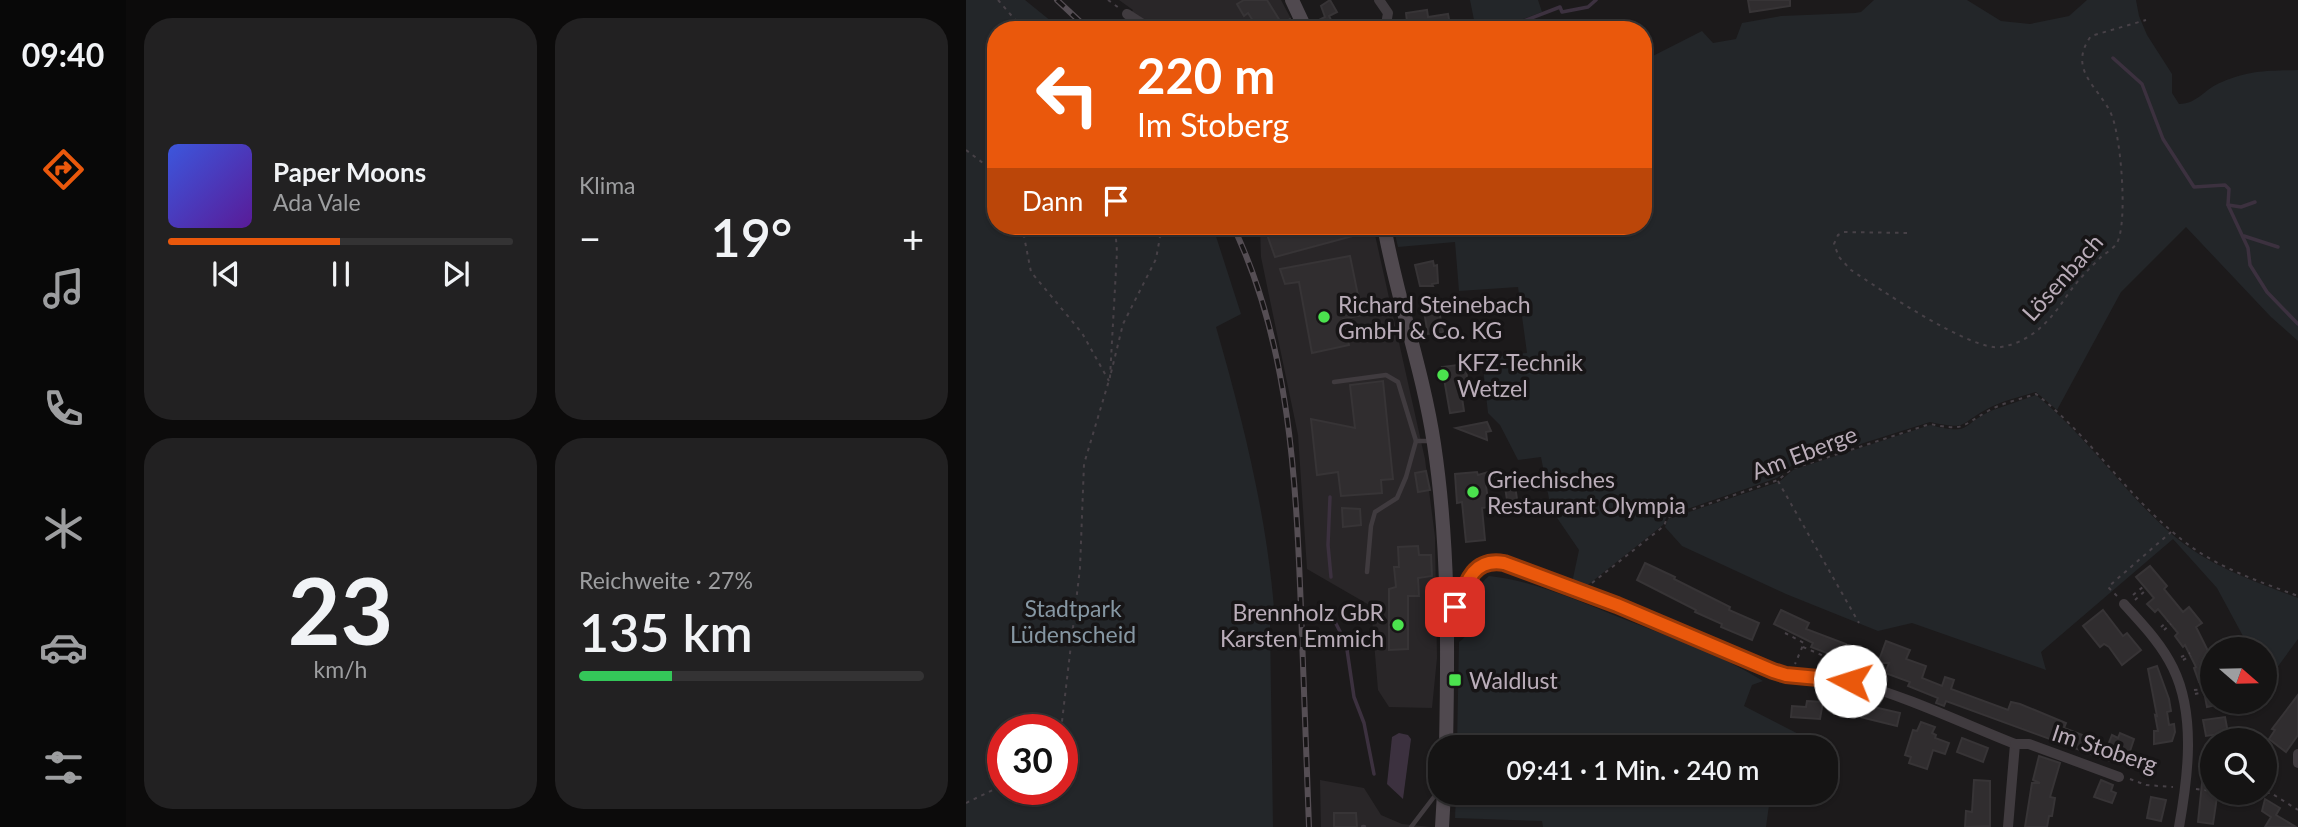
<!DOCTYPE html>
<html lang="de">
<meta charset="utf-8">
<style>
body{margin:0;font-family:Lato,sans-serif;background:#222122;color:#f1f3f6;height:100vh;display:flex;flex-direction:column;font-size:26px;white-space:nowrap}
*{box-sizing:border-box;margin:0}
p{font-size:23px;color:#9d9ea0}
.icon{flex:none;width:38px;height:38px;fill:none;stroke:currentColor;stroke-width:2;stroke-linecap:round;stroke-linejoin:round}
.map{position:relative;flex:1;overflow:hidden}
.side{display:flex;flex-direction:column;gap:18px;padding:18px;background:#0c0b0b;width:840px}
.side>*{flex:none}
.hud{position:absolute;left:21px;top:21px;width:665px;height:214px;border-radius:28px;box-shadow:0 2px 5px #0004,0 0 0 2px #343334;background:#ea580c;color:#fff;overflow:hidden}
.needle{width:46px;rotate:110deg}
.fabs{position:absolute;left:1234px;top:637px;display:grid;gap:14px}
.fabs a{display:grid;place-items:center;width:77px;height:77px;border-radius:50%;background:#151414;box-shadow:0 2px 5px #0004,0 0 0 2px #343334;font-size:35px}
.speed{position:absolute;left:21px;top:714px;display:flex;gap:14px;font-size:35px;font-weight:700;text-align:center}
.speed>*{display:grid;place-content:center;width:91px;height:91px;border-radius:50%;background:#151414;box-shadow:0 2px 5px #0004,0 0 0 2px #343334;line-height:1}
.speed .limit{border:10px solid #d22;background:#fff;color:#111}
.pin{position:absolute;display:grid;place-items:center;width:60px;height:60px;color:#fff;margin:-30px;border-radius:14px;box-shadow:0 4px 10px #0006}
.me{position:absolute;width:77px;margin:-38px;rotate:275deg;stroke-linejoin:round;filter:drop-shadow(0 0 5px #0008)}
.turn{display:flex;align-items:center;gap:24px;height:147px;padding:0 35px;font-size:32px}
.turn .icon{width:91px;height:91px;stroke-width:2.5}
.turn b{display:block;font-size:49px;line-height:60px}
.then{display:flex;align-items:center;height:66px;padding:0 35px;background:#0003;gap:14px;font-size:26px}
.big{font-size:52px;font-weight:600;line-height:1.1}
.side .tile{flex:1;display:flex;flex-direction:column;justify-content:center;gap:10px;min-width:0;padding:0 24px;border-radius:28px;background:#222122}
.side .dial{align-items:center;gap:0}
.dial b{font-size:91px;line-height:1}
.song{display:flex;align-items:center;gap:21px}
.cover{width:84px;height:84px;border-radius:10px;background:linear-gradient(135deg,hsl(230 70% 55%),hsl(270 70% 35%))}
.played{height:7px;border-radius:4px;background:linear-gradient(90deg,#ea580c 50%,#343334 50%)}
.keys{display:flex;justify-content:space-around;direction:ltr}
.heat{display:flex;justify-content:space-between;align-items:center;font-size:38px;direction:ltr}
.charge{height:10px;border-radius:5px;background:linear-gradient(90deg,#34c759 27%,#343334 0)}
.side .tiles{flex:1;display:grid;gap:18px;grid-template-columns:repeat(2,1fr)}
.trip{position:absolute;left:462px;top:735px;width:410px;height:70px;border-radius:28px;background:#151414;box-shadow:0 2px 5px #0004,0 0 0 2px #343334;font-weight:600;line-height:70px;text-align:center}
main{display:flex;flex:1;min-height:0}
.dock{display:flex;flex-direction:column;width:126px;justify-content:space-around;align-items:center;background:#080808;color:#9d9ea0}
.dock .icon{width:49px;height:49px}
.dock .selected{color:#ea580c}
.dock b{font-size:32px;color:#f1f3f6}
.map>svg:first-child{display:block}
</style>
<main>
<nav class="dock">
<b>09:40</b>
<svg class="icon selected" aria-label="directions" viewBox="0 0 24 24"><path d="M12 3l9 9-9 9-9-9zM9 14v-3h6M13 9l2 2-2 2"/></svg>
<svg class="icon" aria-label="music" viewBox="0 0 24 24"><path d="M9 18V5l10-2v13"/><circle cx="6" cy="18" r="3"/><circle cx="16" cy="16" r="3"/></svg>
<svg class="icon" aria-label="phone" viewBox="0 0 24 24"><path d="M5 4h4l2 5-3 2q2 4 5 5l2-3 5 2v4C11 20 4 13 5 4z"/></svg>
<svg class="icon" aria-label="climate" viewBox="0 0 24 24"><path d="M12 3v18M4 7l16 10M4 17L20 7"/></svg>
<svg class="icon" aria-label="car" viewBox="0 0 24 24"><path d="M5 17H2v-5l4-1 3-4h7l3 4 3 1v5h-3M9 17h6M6 11h13"/><circle cx="7" cy="17" r="2"/><circle cx="17" cy="17" r="2"/></svg>
<svg class="icon" aria-label="filters" viewBox="0 0 24 24"><path d="M4 7h16M4 17h16"/><circle cx="9" cy="7" r="2"/><circle cx="15" cy="17" r="2"/></svg>
</nav>
<section class="side">
<div class="tiles">
<div class="tile">
<div class="song"><i class="cover"></i><div><b>Paper Moons</b><p>Ada Vale</p></div></div>
<div class="played"></div>
<div class="keys"><svg class="icon" aria-label="previous" viewBox="0 0 24 24"><path d="M18 5L8 12l10 7zM5 5v14"/></svg><svg class="icon" aria-label="pause" viewBox="0 0 24 24"><path d="M8 5v14M16 5v14"/></svg><svg class="icon" aria-label="next" viewBox="0 0 24 24"><path d="M6 5l10 7-10 7zM19 5v14"/></svg></div>
</div>
<div class="tile"><p>Klima</p>
<div class="heat"><a>−</a><b class="big">19°</b><a>+</a></div>
</div>
<div class="tile dial"><b>23</b><p>km/h</p></div>
<div class="tile"><p>Reichweite · 27%</p><b class="big">135 km</b><div class="charge"></div></div>
</div>
</section>
<div class="map">
<svg width="1332" height="827" viewBox="0 0 1332 827">
<rect width="100%" height="100%" fill="#1c1a1b"/>
<g fill="#292628">
<path d="M 153,0 L 315,0 L 331,30 L 155,30 L 167,10 Z"/>
<path d="M 294,226 L 407,226 L 459,459 L 469,537 L 471,658 L 466,708 L 423,707 L 412,690 L 405,606 L 341,569 L 332,435 L 295,257 Z"/>
<path d="M 354,780 L 398,788 L 415,815 L 436,824 L 465,827 L 355,827 Z"/>
</g>
<g fill="#232629" fill-rule="evenodd">
<path d="M 0,0 L 59,0 L 96,30 L 30,30 L 30,226 L 247,227 L 275,314 L 250,327 C 278,424 302,520 309,621 L 304,623 L 307,827 L 0,827 ZM 37,730 L 96,730 L 96,789 L 37,789 Z"/>
<path d="M 504,0 L 572,0 L 576,12 L 528,30 L 510,30 Z"/>
<path d="M 908,0 L 1001,0 L 1035,21 L 1064,24 L 1103,16 L 1121,0 L 1170,0 L 1173,16 L 1181,35 L 1206,74 L 1206,93 L 1213,104 C 1232,104 1239,88 1256,82 C 1284,70 1302,71 1332,70 L 1332,341 L 1305,317 L 1220,227 L 1155,292 L 1091,410 L 1070,392 C 1054,397 1036,401 1021,409 C 992,425 1002,430 964,422 L 825,466 L 811,478 L 701,516 L 697,525 L 623,584 L 617,587 L 606,583 L 613,550 L 585,509 L 575,457 L 552,460 L 534,425 L 522,413 L 516,358 L 561,353 L 552,287 L 493,291 L 489,242 L 432,247 L 427,226 L 677,226 L 677,61 L 736,31 L 747,43 L 770,39 L 776,23 L 815,16 L 889,13 L 895,12 Z"/>
<path d="M 1070,395 C 1121,436 1158,493 1208,536 C 1243,566 1290,582 1332,598 L 1332,639 L 1299,684 L 1298,649 L 1284,649 L 1251,588 L 1207,539 L 1075,652 L 1080,670 L 946,623 L 912,631 L 820,594 L 716,546 L 699,527 L 702,519 L 813,482 L 827,470 L 964,425 C 1008,436 994,424 1027,410 C 1041,405 1056,400 1070,395 Z"/>
<path d="M 523,576 C 569,581 613,601 655,618 C 704,637 752,653 797,681 L 786,685 L 778,706 L 858,747 L 491,747 L 493,642 C 516,628 502,591 523,576 Z"/>
<path d="M 490,793 L 857,793 L 856,804 L 804,798 L 800,827 L 577,827 L 576,821 L 489,818 Z"/>
</g>
<path fill="#3c313f" d="M 433,733 L 442,735 L 445,739 L 437,799 L 421,784 L 426,737 Z"/>
<g fill="none" stroke-linecap="round" stroke-linejoin="round">
<g stroke="#3c313f" stroke-width="3.5">
<path d="M 534,30 L 594,7 L 596,12 L 622,7 L 630,0"/>
<path d="M 1147,58 L 1176,84 L 1197,139 L 1228,187 L 1259,185 L 1263,189 L 1262,205 L 1282,248 L 1284,265 L 1301,292 L 1332,324"/>
<path d="M 1262,205 L 1275,207 L 1289,202"/>
<path d="M 1278,236 L 1312,247"/>
<path d="M 364,497 L 362,545 L 365,577"/>
<path d="M 367,618 L 380,643 L 388,697 L 398,723 L 408,774"/>
</g>
</g>
<g fill="#302d2f" stroke="#373436" stroke-width="2">
<path d="M 278,0 L 301,0 L 316,24 L 324,19 L 329,30 L 293,30 L 282,13 L 278,16 L 271,4 Z"/>
<path d="M 364,0 L 371,12 L 363,16 L 370,30 L 351,30 L 347,23 L 359,17 L 355,6 Z"/>
<path d="M 782,0 L 824,0 L 824,6 L 784,12 Z"/>
<path d="M 461,10 L 462,17 L 482,14 L 485,30 L 474,30 L 474,27 L 442,30 L 440,13 Z"/>
<path d="M 298,226 L 409,226 L 409,230 L 309,257 Z"/>
<path d="M 384,256 L 396,315 L 377,319 L 383,345 L 346,353 L 333,282 L 319,284 L 314,269 Z"/>
<path d="M 467,261 L 468,266 L 471,265 L 472,283 L 466,284 L 467,286 L 454,286 L 449,265 Z"/>
<path d="M 473,310 L 477,332 L 462,334 L 458,312 Z"/>
<path d="M 499,364 L 503,390 L 495,391 L 498,411 L 484,413 L 476,367 Z"/>
<path d="M 417,381 L 427,479 L 415,480 L 416,493 L 375,496 L 372,472 L 351,475 L 345,419 L 389,428 L 384,385 Z"/>
<path d="M 521,422 L 525,431 L 520,432 L 521,440 L 490,428 Z"/>
<path d="M 533,469 L 536,482 L 520,486 L 523,507 L 516,508 L 519,540 L 500,542 L 496,502 L 491,503 L 489,474 L 511,472 L 512,475 Z"/>
<path d="M 460,471 L 464,490 L 452,492 L 449,473 Z"/>
<path d="M 549,486 L 553,512 L 543,513 L 539,487 Z"/>
<path d="M 376,508 L 394,509 L 395,525 L 377,527 Z"/>
<path d="M 452,546 L 453,555 L 465,555 L 466,576 L 452,578 L 453,596 L 442,596 L 442,649 L 423,650 L 423,589 L 430,587 L 428,567 L 433,567 L 432,547 Z"/>
<path d="M 679,563 L 709,577 L 708,579 L 764,607 L 763,610 L 793,623 L 786,640 L 755,627 L 756,624 L 729,612 L 730,610 L 671,580 Z"/>
<path d="M 1184,566 L 1201,586 L 1198,589 L 1217,612 L 1223,607 L 1236,623 L 1230,627 L 1246,659 L 1246,706 L 1241,707 L 1236,681 L 1233,682 L 1228,668 L 1230,667 L 1219,645 L 1217,647 L 1209,636 L 1212,633 L 1192,609 L 1189,612 L 1181,604 L 1188,598 L 1170,577 Z"/>
<path d="M 815,610 L 843,623 L 840,629 L 880,644 L 874,658 L 845,647 L 847,643 L 808,624 Z"/>
<path d="M 1137,610 L 1157,636 L 1161,633 L 1175,650 L 1156,665 L 1143,647 L 1138,644 L 1134,647 L 1117,626 Z"/>
<path d="M 920,641 L 944,650 L 940,659 L 960,666 L 956,678 L 976,686 L 979,677 L 988,680 L 985,689 L 1042,710 L 1045,702 L 1054,704 L 1100,723 L 1098,728 L 1142,745 L 1146,735 L 1152,738 L 1154,733 L 1168,739 L 1163,754 L 1157,751 L 1152,764 L 980,701 L 978,706 L 970,703 L 972,698 L 942,686 L 944,682 L 919,673 L 923,663 L 912,663 Z"/>
<path d="M 1191,666 L 1203,699 L 1205,711 L 1201,712 L 1203,725 L 1208,724 L 1209,732 L 1206,741 L 1188,744 L 1188,731 L 1192,731 L 1189,715 L 1191,716 L 1182,669 Z"/>
<path d="M 1332,695 L 1332,735 L 1320,752 L 1303,739 L 1309,730 L 1306,729 Z"/>
<path d="M 877,700 L 934,713 L 931,726 L 874,712 Z"/>
<path d="M 841,701 L 857,702 L 854,719 L 825,717 L 826,706 L 840,707 Z"/>
<path d="M 1259,717 L 1262,733 L 1240,736 L 1237,720 Z"/>
<path d="M 955,722 L 969,727 L 966,733 L 970,735 L 969,738 L 983,743 L 979,754 L 967,750 L 961,769 L 943,763 L 945,757 L 939,755 L 947,730 L 951,731 Z"/>
<path d="M 996,738 L 1022,748 L 1017,762 L 991,752 Z"/>
<path d="M 1240,745 L 1246,745 L 1246,796 L 1251,797 L 1247,824 L 1232,822 Z"/>
<path d="M 1073,756 L 1094,763 L 1084,797 L 1089,798 L 1086,816 L 1083,816 L 1081,827 L 1059,827 L 1066,783 L 1074,783 L 1067,780 Z"/>
<path d="M 1008,780 L 1024,781 L 1024,826 L 999,827 L 1000,811 L 1006,812 Z"/>
<path d="M 1135,780 L 1147,785 L 1145,791 L 1150,793 L 1146,803 L 1128,797 Z"/>
<path d="M 1185,797 L 1200,800 L 1195,821 L 1181,818 Z"/>
<path d="M 1299,799 L 1314,808 L 1310,815 L 1330,827 L 1299,827 L 1305,817 L 1296,811 Z"/>
<path d="M 368,813 L 390,813 L 391,827 L 368,827 Z"/>
</g>
<g fill="none" stroke-linecap="round" stroke-linejoin="round">
<g stroke="#474147" stroke-width="2" stroke-dasharray="3.5 5" stroke-linecap="butt">
<path d="M 32,0 L 58,30"/>
<path d="M 142,0 L 153,8"/>
<path d="M 51,20 L 69,30"/>
<path d="M 0,150 L 30,173"/>
<path d="M 56,226 L 65,272 L 116,333 L 143,381"/>
<path d="M 941,233 L 878,232 L 872,235 L 868,244 L 873,257 L 885,270 C 912,288 1006,352 1035,347 C 1065,342 1084,321 1100,297 C 1110,282 1122,270 1135,257 C 1140,253 1148,248 1151,243 C 1162,222 1155,139 1146,116 C 1135,88 1100,71 1125,36 L 1180,20"/>
<path d="M 145,373 L 157,324 L 190,259 L 196,226"/>
<path d="M 812,481 L 893,623"/>
<path d="M 626,583 L 698,526 L 701,518 L 812,480 L 826,469 L 964,424 C 998,431 994,427 1022,411 C 1036,403 1055,399 1070,394 C 1122,434 1158,492 1209,534 C 1244,565 1289,580 1332,596"/>
<path d="M 1167,595 L 1178,586"/>
<path d="M 1151,596 L 1142,587 L 1205,532"/>
<path d="M 1169,600 L 1181,589"/>
<path d="M 1195,627 L 1202,621"/>
<path d="M 1198,630 L 1205,624"/>
<path d="M 819,633 L 838,643 L 829,664"/>
<path d="M 837,647 L 888,669"/>
<path d="M 1215,657 L 1224,653"/>
<path d="M 1217,660 L 1225,656"/>
<path d="M 1228,690 L 1238,689"/>
<path d="M 1229,694 L 1238,692"/>
<path d="M 95,730 L 114,568 L 118,464 L 144,377 L 151,252 L 149,226"/>
<path d="M 1164,779 L 1180,785 L 1207,787"/>
<path d="M 1230,789 L 1246,791"/>
<path d="M 1266,793 L 1305,793 L 1332,810"/>
<path d="M 0,803 L 37,785"/>
</g>
<g stroke="#403b3f" stroke-width="4.5">
<path d="M 368,382 L 420,375 L 432,382 L 450,441 L 464,441"/>
<path d="M 401,572 L 405,526 L 409,512 L 431,498 L 440,477 L 450,441"/>
<path d="M 397,827 L 398,827"/>
<path d="M 445,827 L 474,789"/>
</g>
<g stroke="#403b3f" stroke-width="10">
<path d="M 413,0 L 422,13 L 419,30"/>
<path d="M 161,14 L 186,30"/>
<path d="M 1158,604 C 1176,624 1195,643 1207,668 C 1230,715 1222,777 1213,827"/>
<path d="M 480,608 L 494,604 C 500,580 509,558 538,563 L 651,605 L 807,671 C 833,680 861,675 887,682 C 942,697 996,723 1049,744 L 1042,827"/>
<path d="M 1049,744 L 1063,744 L 1153,777"/>
<path d="M 1332,754 L 1332,763"/>
</g>
<g stroke="#50494f" stroke-width="14">
<path d="M 326,0 L 340,30"/>
<path d="M 418,226 C 431,299 457,370 468,444 C 483,544 482,646 480,747"/>
<path d="M 476,827 L 478,793"/>
</g>
<g stroke="#554e54" stroke-width="6">
<g id="rail">
<path d="M 91,0 L 123,30"/>
<path d="M 267,226 C 324,345 330,480 335,610 C 338,682 340,755 343,827"/>
</g>
</g>
<use href="#rail" stroke="#171516" stroke-width="3.5" stroke-dasharray="10" stroke-linecap="butt"/>
</g>
<g fill="none" stroke-linecap="round" stroke-linejoin="round">
<g stroke="#983908" stroke-width="18">
<path id="route" d="M 489,607 L 494,604 C 500,580 509,558 538,563 L 651,605 L 807,671 L 820,675 L 884,681"/>
</g>
<use href="#route" stroke="#ea580c" stroke-width="12"/>
</g>
<g fill="#4be24e" stroke="#171516" stroke-width="2.5">
<circle cx="358" cy="317" r="7"/>
<circle cx="477" cy="375" r="7"/>
<circle cx="507" cy="492" r="7"/>
<circle cx="432" cy="625" r="7"/>
<rect x="482" y="673" width="14" height="14" rx="3.5"/>
</g>
<g text-anchor="middle" dominant-baseline="central" stroke-width="7" stroke-linejoin="round" paint-order="stroke">
<g font-size="23" fill="#baadb9" stroke="#171516">
<text transform="translate(1096 277) rotate(-48)">Lösenbach</text>
<text transform="translate(838 452) rotate(-21)">Am Eberge</text>
<text transform="translate(1139 748) rotate(18)">Im Stoberg</text>
</g>
<g font-size="23" fill="#baadb9" stroke="#171516" text-anchor="start">
<text x="372" y="304">Richard Steinebach<tspan x="372" dy="26">GmbH &amp; Co. KG</tspan></text>
<text x="491" y="362">KFZ-Technik<tspan x="491" dy="26">Wetzel</tspan></text>
<text x="521" y="479">Griechisches<tspan x="521" dy="26">Restaurant Olympia</tspan></text>
<text x="418" y="612" text-anchor="end">Brennholz GbR<tspan x="418" dy="26">Karsten Emmich</tspan></text>
<text x="503" y="680">Waldlust</text>
</g>
<g font-size="23" fill="#8697a3" stroke="#171516">
<text x="107" y="608">Stadtpark<tspan x="107" dy="26">Lüdenscheid</tspan></text>
</g>
</g>
</svg>
<div class="fabs">
<a><svg class="needle" viewBox="-14 -14 28 28"><path d="M0-13l5 13h-10z" fill="#e53935"/><path d="M0 13l5-13h-10z" fill="#9d9ea0"/></svg></a>
<a><svg class="icon" aria-label="search" viewBox="0 0 24 24"><circle cx="10" cy="10" r="6"/><path d="M15 15l6 6"/></svg></a>
</div>
<div class="speed"><div class="limit">30</div></div>
<div class="pin" style="left:489px;top:607px;background:#d93025"><svg class="icon" aria-label="arrive" viewBox="0 0 24 24"><path d="M6 21V4h12l-3 4 3 4H6"/></svg></div>
<svg class="me" style="left:884px;top:681px" viewBox="-20 -20 40 40"><circle r="19" fill="#fff"/><path d="M0-13L10 11 0 6-10 11z" fill="#ea580c"/></svg>
<div class="trip">09:41 · 1 Min. · 240 m</div>
<div class="hud">
<div class="turn"><svg class="icon" aria-label="left" viewBox="0 0 24 24"><path d="M17 20v-9H6M10 6l-5 5 5 5"/></svg><div><b>220 m</b>Im Stoberg</div></div>
<div class="then">Dann<svg class="icon" aria-label="arrive" viewBox="0 0 24 24"><path d="M6 21V4h12l-3 4 3 4H6"/></svg></div>
</div>
</div>
</main>
